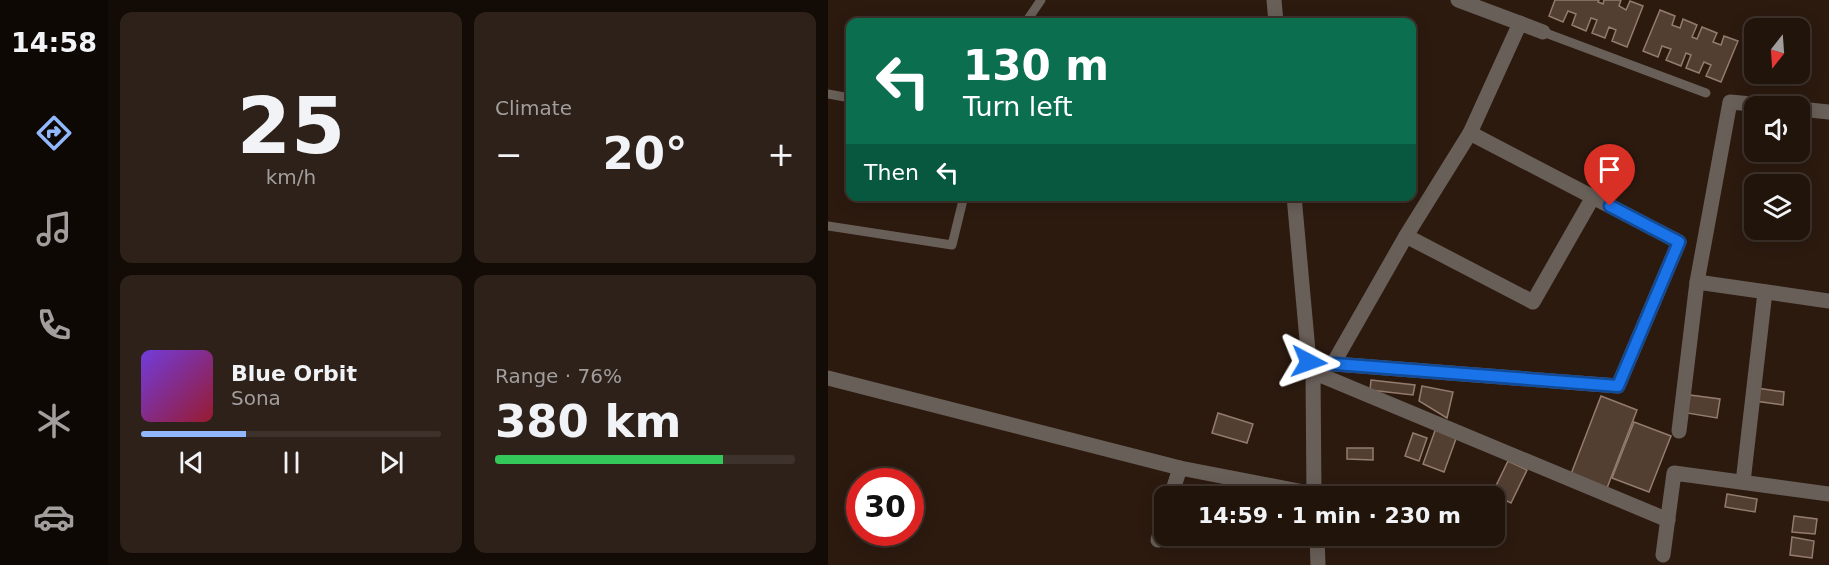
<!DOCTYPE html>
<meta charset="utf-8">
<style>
body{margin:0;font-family:"DejaVu Sans",sans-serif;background:#2d2119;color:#f1f3f6;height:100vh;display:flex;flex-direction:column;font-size:22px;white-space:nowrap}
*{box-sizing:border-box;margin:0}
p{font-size:20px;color:#a29e9d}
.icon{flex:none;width:33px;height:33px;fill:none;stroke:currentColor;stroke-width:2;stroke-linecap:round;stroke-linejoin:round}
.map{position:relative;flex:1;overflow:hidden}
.details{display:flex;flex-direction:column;gap:12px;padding:12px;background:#120b06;width:720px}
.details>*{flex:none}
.top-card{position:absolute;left:18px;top:18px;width:570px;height:183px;border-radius:12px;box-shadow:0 3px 15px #0003,0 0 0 2px #3e332c;background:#0b6e4f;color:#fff;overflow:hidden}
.needle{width:39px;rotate:197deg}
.tools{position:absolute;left:916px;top:18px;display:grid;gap:12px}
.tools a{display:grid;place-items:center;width:66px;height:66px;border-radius:12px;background:#21140b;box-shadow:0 3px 15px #0003,0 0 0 2px #3e332c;font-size:30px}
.speed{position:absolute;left:18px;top:468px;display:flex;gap:12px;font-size:30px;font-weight:700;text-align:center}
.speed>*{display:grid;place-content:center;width:78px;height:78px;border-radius:50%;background:#21140b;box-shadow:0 3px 15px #0003,0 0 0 2px #3e332c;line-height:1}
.speed .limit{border:9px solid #d22;background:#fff;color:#111}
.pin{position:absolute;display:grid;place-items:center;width:51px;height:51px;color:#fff;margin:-62px -26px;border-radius:50% 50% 50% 0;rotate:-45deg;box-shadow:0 0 6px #0007}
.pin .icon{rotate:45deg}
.me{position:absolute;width:66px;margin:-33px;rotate:94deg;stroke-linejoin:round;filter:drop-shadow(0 0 4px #0008)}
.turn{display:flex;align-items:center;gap:21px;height:126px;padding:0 18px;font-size:27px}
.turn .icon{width:78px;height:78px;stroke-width:2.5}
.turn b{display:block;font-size:42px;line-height:51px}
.then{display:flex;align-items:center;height:57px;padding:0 18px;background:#0003;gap:12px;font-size:22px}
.big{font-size:45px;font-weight:700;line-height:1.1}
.details .widget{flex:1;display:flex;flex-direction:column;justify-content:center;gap:9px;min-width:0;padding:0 21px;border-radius:12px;background:#2d2119}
.details .dial{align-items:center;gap:0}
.dial b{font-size:78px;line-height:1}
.song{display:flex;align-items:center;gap:18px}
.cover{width:72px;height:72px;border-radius:9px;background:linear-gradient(135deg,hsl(260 70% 55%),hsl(350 70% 35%))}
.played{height:6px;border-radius:3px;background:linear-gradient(90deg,#91b8fd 35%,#3e332c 35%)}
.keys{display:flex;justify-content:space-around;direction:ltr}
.heat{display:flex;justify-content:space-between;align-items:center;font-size:33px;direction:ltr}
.charge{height:9px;border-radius:4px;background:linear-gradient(90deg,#34c759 76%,#3e332c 0)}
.details .tiles{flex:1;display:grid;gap:12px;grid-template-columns:repeat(2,1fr)}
.trip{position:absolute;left:326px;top:486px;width:351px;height:60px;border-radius:12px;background:#21140b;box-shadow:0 3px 15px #0003,0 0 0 2px #3e332c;font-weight:700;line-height:60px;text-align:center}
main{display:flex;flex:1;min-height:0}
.menu{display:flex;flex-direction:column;width:108px;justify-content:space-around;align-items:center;background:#0d0804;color:#a29e9d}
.menu .icon{width:42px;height:42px}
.menu .selected{color:#91b8fd}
.menu b{font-size:27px;color:#f1f3f6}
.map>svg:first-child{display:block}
</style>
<main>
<nav class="menu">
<b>14:58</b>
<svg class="icon selected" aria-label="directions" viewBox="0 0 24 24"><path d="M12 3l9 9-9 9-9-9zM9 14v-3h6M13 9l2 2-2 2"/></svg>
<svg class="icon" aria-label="music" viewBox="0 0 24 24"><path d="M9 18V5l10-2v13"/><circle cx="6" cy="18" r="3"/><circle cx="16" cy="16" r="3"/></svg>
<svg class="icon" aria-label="phone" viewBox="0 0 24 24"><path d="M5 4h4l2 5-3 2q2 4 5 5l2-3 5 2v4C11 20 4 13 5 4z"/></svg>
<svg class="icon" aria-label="climate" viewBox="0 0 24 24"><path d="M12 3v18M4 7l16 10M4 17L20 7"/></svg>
<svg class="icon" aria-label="car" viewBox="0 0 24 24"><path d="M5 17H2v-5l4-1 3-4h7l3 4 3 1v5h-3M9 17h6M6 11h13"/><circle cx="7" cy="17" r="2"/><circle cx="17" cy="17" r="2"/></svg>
</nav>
<section class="details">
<div class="tiles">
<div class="widget dial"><b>25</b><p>km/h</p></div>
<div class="widget"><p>Climate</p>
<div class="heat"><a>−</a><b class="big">20°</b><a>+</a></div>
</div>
<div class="widget">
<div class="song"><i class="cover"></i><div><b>Blue Orbit</b><p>Sona</p></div></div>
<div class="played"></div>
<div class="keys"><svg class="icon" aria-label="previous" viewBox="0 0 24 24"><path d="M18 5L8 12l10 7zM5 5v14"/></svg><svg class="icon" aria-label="pause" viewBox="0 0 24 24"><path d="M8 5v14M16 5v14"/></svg><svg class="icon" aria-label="next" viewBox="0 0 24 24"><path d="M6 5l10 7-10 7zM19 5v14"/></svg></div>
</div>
<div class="widget"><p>Range · 76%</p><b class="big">380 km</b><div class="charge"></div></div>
</div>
</section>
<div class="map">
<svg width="1001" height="565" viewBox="0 0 1001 565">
<rect width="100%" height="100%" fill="#2c1a0f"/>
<g fill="#533e32" stroke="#937c6e" stroke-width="1.5">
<path d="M 727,0 L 771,0 L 770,2 L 775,4 L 776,0 L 793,0 L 791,6 L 798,10 L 802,1 L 815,6 L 799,47 L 784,41 L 788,30 L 781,27 L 777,38 L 764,33 L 769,20 L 763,18 L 758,31 L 744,25 L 748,14 L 740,11 L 735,22 L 721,16 Z"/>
<path d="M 832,10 L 847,16 L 844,25 L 852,28 L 855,19 L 869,25 L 864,37 L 869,39 L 874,27 L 889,33 L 885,42 L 893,45 L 896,36 L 910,41 L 893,82 L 878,76 L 883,65 L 876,62 L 871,73 L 858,68 L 863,55 L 858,53 L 853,66 L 838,60 L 843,49 L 834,46 L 830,57 L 815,51 Z"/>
<path d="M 543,380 L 587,385 L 585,395 L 542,390 Z"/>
<path d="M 594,386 L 625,392 L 619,418 L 591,401 Z"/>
<path d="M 929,388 L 956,392 L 955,405 L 927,401 Z"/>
<path d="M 862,395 L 892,399 L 889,418 L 859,413 Z"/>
<path d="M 773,396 L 809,410 L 779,488 L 743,474 Z"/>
<path d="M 390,413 L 425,424 L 419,443 L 384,433 Z"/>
<path d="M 806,422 L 843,436 L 821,492 L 784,478 Z"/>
<path d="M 608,428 L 629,436 L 616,472 L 595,464 Z"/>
<path d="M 585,433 L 599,438 L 591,461 L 577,456 Z"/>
<path d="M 519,448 L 545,448 L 545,460 L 519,459 Z"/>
<path d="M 680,461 L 699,470 L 683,503 L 664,494 Z"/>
<path d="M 899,494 L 929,499 L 927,512 L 897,507 Z"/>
<path d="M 966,516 L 989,519 L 987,534 L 964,532 Z"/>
<path d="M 964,537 L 986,541 L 984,558 L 962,555 Z"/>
</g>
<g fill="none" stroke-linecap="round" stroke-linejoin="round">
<g stroke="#695f59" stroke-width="9">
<path d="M 198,22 L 213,0"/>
<path d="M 715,32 L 878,93"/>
<path d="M 0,94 L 22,98"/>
<path d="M 0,226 L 124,245 L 136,196"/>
</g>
<g stroke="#695f59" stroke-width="15">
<path d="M 446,0 L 448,22"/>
<path d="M 630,0 L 715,32"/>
<path d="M 972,109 L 1001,112"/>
<path d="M 642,133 L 692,23"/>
<path d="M 466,196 L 481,362 L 485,372 L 486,496"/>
<path d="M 869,282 L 1001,301"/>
<path d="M 481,362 L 790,386 L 851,242 L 642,133 L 578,236 L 705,302 L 765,197"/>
<path d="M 505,364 L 578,236"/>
<path d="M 485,372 L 840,520"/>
<path d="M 0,378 L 352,468 L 343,496"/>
<path d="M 851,431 L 869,282 L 902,102 L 946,106"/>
<path d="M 352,468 L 486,494"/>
<path d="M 915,482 L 937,292"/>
<path d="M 489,536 L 490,565"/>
<path d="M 330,540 L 336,521"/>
<path d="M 835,555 L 846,473 L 1001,494"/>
</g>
</g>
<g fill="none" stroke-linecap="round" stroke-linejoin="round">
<g stroke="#114b97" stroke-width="15">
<path id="route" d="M 481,362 L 790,386 L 851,242 L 782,206"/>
</g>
<use href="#route" stroke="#1a73e8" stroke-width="10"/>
</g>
</svg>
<div class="tools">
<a><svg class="needle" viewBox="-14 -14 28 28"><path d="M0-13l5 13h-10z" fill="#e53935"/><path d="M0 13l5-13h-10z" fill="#a29e9d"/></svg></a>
<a><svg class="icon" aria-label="sound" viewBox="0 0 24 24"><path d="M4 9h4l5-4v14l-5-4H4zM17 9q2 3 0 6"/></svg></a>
<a><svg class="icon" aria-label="layers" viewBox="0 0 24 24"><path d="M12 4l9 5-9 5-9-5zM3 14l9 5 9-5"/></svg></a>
</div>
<div class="speed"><div class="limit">30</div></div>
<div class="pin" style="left:782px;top:206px;background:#d93025"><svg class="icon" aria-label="arrive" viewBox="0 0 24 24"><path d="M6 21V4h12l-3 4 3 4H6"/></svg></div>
<svg class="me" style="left:481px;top:362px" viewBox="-20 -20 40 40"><path d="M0-17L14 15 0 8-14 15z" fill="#1a73e8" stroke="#fff" stroke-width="4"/></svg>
<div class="trip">14:59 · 1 min · 230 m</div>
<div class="top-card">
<div class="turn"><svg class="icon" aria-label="left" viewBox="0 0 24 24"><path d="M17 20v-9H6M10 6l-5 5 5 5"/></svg><div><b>130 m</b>Turn left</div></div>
<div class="then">Then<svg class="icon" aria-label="left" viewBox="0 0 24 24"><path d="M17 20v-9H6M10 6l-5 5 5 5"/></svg></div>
</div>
</div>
</main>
